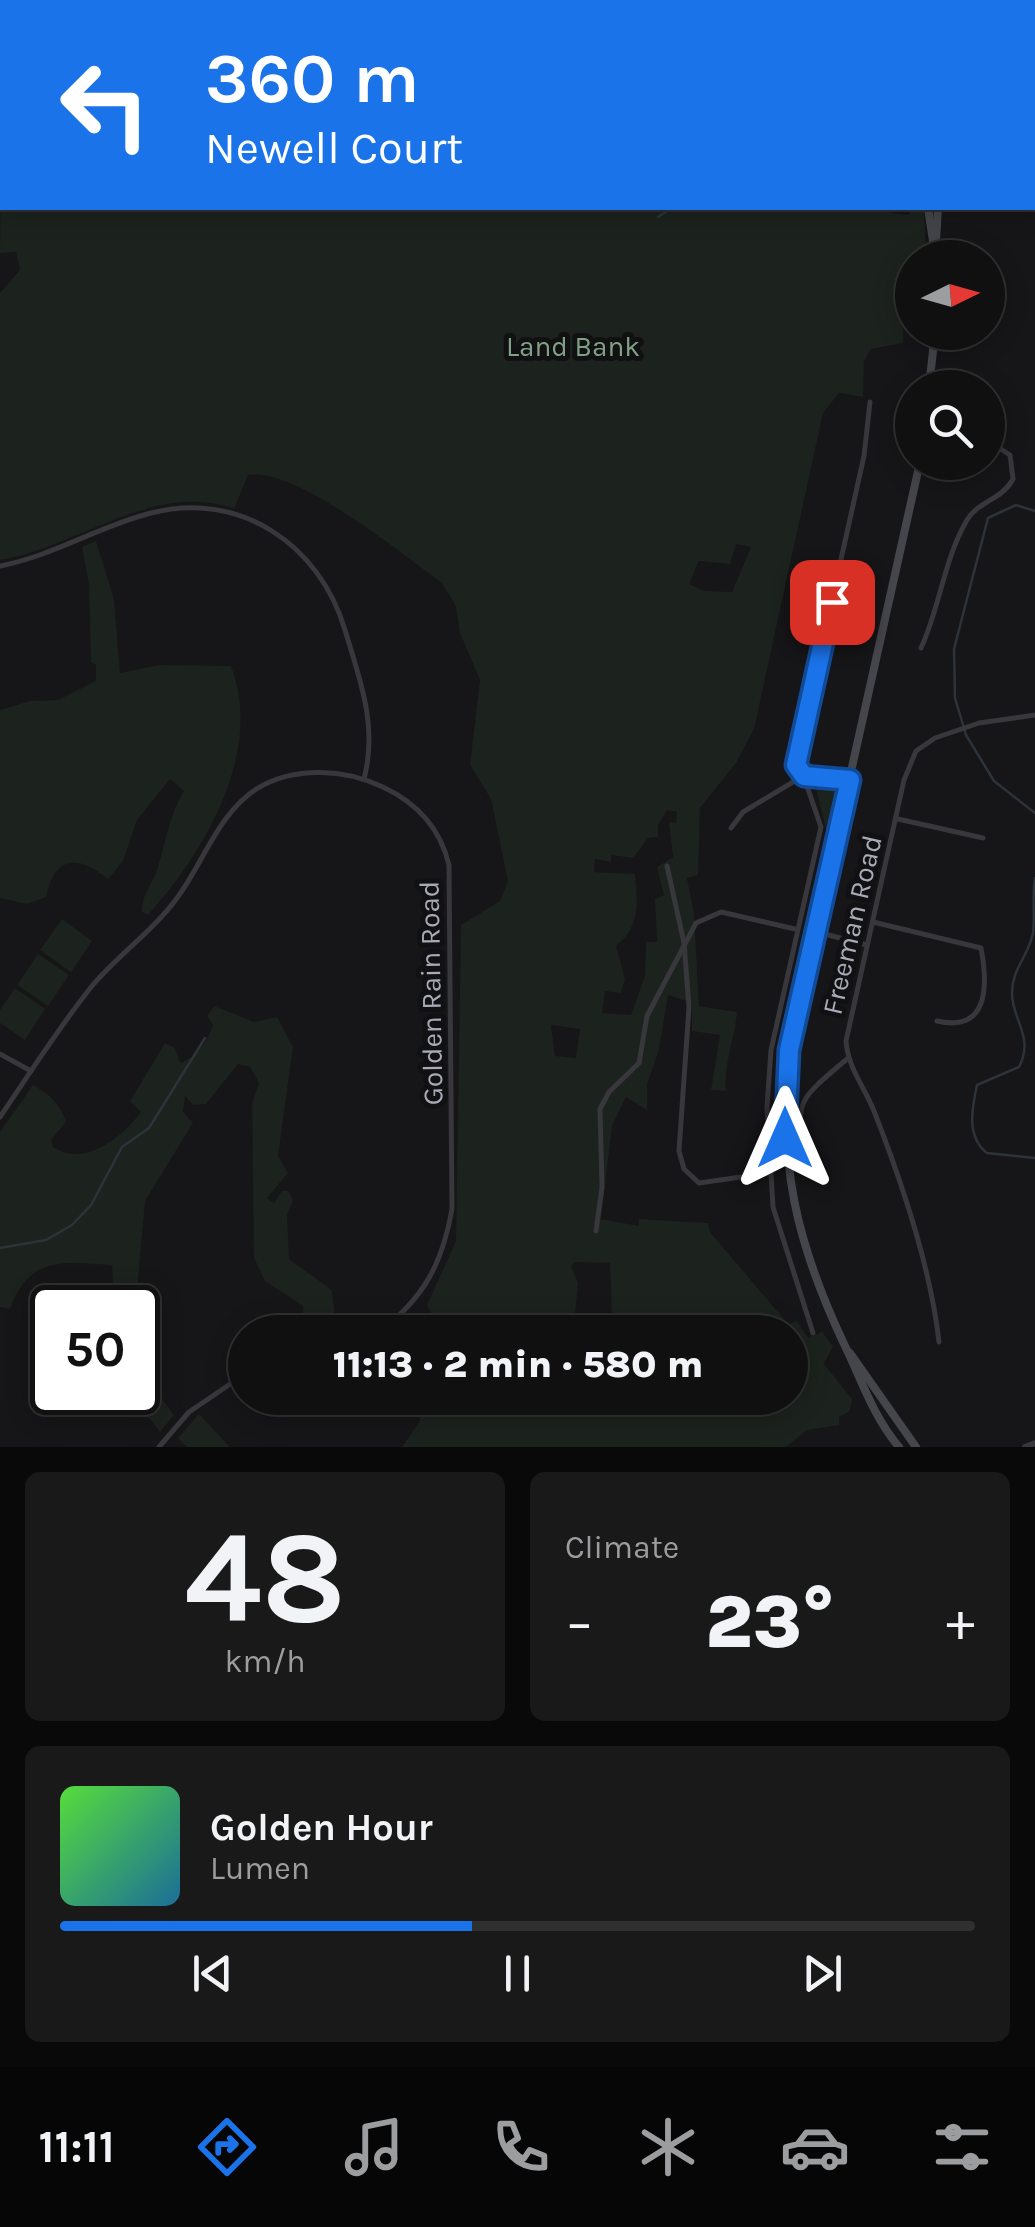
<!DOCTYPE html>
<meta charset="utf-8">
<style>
body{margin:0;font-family:Karla,sans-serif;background:#19191a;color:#f1f3f6;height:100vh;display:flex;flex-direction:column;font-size:38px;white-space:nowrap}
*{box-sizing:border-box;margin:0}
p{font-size:32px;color:#9c9d9f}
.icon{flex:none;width:55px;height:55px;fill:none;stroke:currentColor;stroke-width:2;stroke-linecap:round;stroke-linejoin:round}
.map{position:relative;height:1447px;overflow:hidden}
.panel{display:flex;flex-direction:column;gap:25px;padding:25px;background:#090909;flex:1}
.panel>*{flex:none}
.top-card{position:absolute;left:0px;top:0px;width:1035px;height:210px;box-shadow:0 5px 25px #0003,0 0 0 2px #303031;background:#1a73e8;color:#fff;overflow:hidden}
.needle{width:65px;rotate:85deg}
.buttons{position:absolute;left:895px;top:240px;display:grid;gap:20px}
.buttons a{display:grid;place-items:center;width:110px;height:110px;border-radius:50%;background:#101011;box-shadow:0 5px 25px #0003,0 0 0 2px #303031;font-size:50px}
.speed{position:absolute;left:30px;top:1285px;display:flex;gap:20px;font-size:50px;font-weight:700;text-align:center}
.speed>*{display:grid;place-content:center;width:130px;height:130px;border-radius:50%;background:#101011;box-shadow:0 5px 25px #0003,0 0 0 2px #303031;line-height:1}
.speed .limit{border:5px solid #111;border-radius:15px;background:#fff;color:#111}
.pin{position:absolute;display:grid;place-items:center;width:85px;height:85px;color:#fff;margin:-42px;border-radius:20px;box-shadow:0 5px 15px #0006}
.me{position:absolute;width:110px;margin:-55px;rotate:0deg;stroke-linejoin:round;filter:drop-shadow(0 0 8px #0008)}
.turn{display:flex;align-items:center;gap:35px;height:210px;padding:0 40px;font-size:45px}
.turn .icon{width:130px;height:130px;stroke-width:2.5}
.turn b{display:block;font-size:70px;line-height:85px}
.big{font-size:75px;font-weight:800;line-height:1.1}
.panel .card{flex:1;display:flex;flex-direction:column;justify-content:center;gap:15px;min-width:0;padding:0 35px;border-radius:15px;background:#19191a}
.panel .dial{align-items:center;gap:0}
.dial b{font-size:130px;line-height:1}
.song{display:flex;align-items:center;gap:30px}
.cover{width:120px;height:120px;border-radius:15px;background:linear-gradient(135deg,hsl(110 70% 55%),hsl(200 70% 35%))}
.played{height:10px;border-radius:5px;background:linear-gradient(90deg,#1a73e8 45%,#303031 45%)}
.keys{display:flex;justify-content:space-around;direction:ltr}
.heat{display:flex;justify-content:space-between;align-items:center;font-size:55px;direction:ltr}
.panel .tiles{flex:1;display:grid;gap:25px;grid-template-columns:1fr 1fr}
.card:last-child{grid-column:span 2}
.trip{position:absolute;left:228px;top:1315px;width:580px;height:100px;border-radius:50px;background:#101011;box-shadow:0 5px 25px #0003,0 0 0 2px #303031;font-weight:800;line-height:100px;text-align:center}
.dock{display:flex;height:160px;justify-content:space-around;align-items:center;background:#060607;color:#9c9d9f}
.dock .icon{width:70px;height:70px}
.dock .current{color:#1a73e8}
.dock b{font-size:45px;color:#f1f3f6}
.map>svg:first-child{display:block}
</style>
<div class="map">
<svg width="1035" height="1447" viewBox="0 0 1035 1447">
<rect width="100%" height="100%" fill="#161517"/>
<g fill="#1c221d" fill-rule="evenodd">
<path d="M 2,18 L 2,208 L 888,208 L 893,213 L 908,215 L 912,208 L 924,208 L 926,257 L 912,258 L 912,316 L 903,316 L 903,343 L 871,349 L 864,361 L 863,397 L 839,393 L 823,413 L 754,729 L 736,763 L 700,808 L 698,875 L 687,878 L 694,914 L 699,1006 L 737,1012 C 735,1039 723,1066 726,1091 L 711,1090 L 720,1035 L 692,1031 L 692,1003 L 668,995 L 659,1050 L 647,1084 L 647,1110 L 626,1097 L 612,1126 L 601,1219 L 639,1226 L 639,1219 L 708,1223 L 710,1232 L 788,1324 L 797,1321 L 808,1338 L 822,1332 L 833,1346 L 824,1364 L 852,1399 L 850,1411 L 839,1417 L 839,1425 L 807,1430 L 786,1447 L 402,1447 L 419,1422 L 425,1398 L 790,1398 L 790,1332 L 433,1332 L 434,1319 L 427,1305 L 456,1241 L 461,925 L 500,901 L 508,881 L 491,799 L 470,765 L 480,680 L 460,633 L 456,606 L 442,583 C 402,554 296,467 248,475 L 234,509 C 155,480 76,548 0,560 L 0,293 L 20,270 L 16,252 L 0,253 ZM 736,544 L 751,547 L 732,592 L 704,591 L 689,584 L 699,561 L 730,564 ZM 667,810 L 677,812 L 676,823 L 669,822 L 673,857 L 657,867 L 664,895 L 655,899 L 657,942 L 646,942 L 645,976 L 631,1015 L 602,1013 L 605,991 L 621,993 L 625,979 L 616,946 C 640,927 638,903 635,874 L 594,872 L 595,859 L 611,862 L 611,855 L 633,858 L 648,838 L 658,837 L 658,825 ZM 551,1025 L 580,1029 L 576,1058 L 555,1056 ZM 575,1262 L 610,1263 L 612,1315 L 575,1315 L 578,1283 L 571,1266 Z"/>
<path d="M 96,541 L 114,599 L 120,673 L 159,665 L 231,666 C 264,750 206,851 148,915 L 142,912 C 142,893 152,885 158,867 C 166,840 169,816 184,791 L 170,779 L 137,820 L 123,861 L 108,879 C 78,855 55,855 46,897 L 27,904 L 0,898 L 0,710 L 30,701 L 58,700 L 96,681 L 96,665 L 91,662 L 89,585 L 82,547 Z"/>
<path d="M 824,785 L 841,795 L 832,832 L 826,829 L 816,789 Z"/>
<path d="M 62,919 L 92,941 L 71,972 L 40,950 Z"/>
<path d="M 38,954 L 69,975 L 48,1006 L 17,985 Z"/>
<path d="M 15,988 L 45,1009 L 25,1040 L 0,1023 L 0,1010 Z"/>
<path d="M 214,1006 L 254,1022 L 277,1017 L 293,1047 L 278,1156 L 288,1173 L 267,1198 L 274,1203 L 282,1191 L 288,1191 L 293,1200 L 287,1215 L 289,1259 L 332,1290 L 335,1317 L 366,1332 L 303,1332 L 303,1306 L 265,1281 L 254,1258 L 252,1104 L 259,1083 L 250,1067 L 238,1064 L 206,1104 L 193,1105 L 185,1096 L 183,1112 L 193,1123 L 145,1201 L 138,1280 L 142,1356 L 153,1387 L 174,1415 L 160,1432 L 130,1393 L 138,1392 L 138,1308 L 114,1307 L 112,1265 C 63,1262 30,1255 10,1309 L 0,1307 L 0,1132 L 33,1085 C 50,1094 60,1104 66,1122 L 51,1140 L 53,1147 C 85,1168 122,1137 141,1112 L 130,1101 L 165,1043 L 175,1048 L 180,1063 C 196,1058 207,1042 213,1025 L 207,1016 Z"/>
<path d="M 199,1414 L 230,1447 L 187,1447 L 178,1438 Z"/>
</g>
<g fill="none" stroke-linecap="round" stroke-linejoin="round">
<g stroke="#2c333b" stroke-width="2.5">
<path d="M 968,0 L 968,2"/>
<path d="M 1032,120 L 1035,121"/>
<path d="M 658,217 L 672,208"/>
<path d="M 1035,511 L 1016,505 L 988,518 L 954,649 L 955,698 L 966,735 L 994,781 L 1035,813"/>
<path d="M 1035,878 C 1032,896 1035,915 1033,933 C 1029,955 1012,969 1012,992 C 1011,1019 1035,1036 1019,1067 L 977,1085 C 972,1108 966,1137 987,1153 L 1035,1158"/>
<path d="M 0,1248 L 46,1240 L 72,1225 L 91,1205 L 122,1147 L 149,1128 L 205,1038"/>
</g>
<g stroke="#37373c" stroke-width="5">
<path d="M 471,0 L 474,2"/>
<path d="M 800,0 L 800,2"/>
<path d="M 853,0 L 853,2"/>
<path d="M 0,566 C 53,556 99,526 151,513 C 240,490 320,545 345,630 C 360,680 378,726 364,779"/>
<path d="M 921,648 C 940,607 944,559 967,520 C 978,501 1002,500 1013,479 L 1010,455 L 988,441"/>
<path d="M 898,819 L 983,838"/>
<path d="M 731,828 L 743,812 L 803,776 L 850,780"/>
<path d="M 667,866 L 684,943 L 689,1007 L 679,1151 L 684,1169 L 699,1183 L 770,1173"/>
<path d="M 873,922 L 981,948 C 988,985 989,1033 937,1021"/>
<path d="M 817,932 L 867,945"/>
<path d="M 0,1054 L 31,1071"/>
<path d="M 0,1117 C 30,1073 59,1027 92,986 C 118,955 153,931 177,898 C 204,862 218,813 258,788 C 295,766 345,769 383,787 C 417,803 440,827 449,865 L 452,1209 C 442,1265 424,1297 380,1332"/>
<path d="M 804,1172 C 799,1099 790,1107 847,1059"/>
<path d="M 596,1231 L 602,1187 L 600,1109 L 609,1092 L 639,1063 L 647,1016 L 696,923 L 721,912 L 795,929"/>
<path d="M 813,1333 L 773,1207 L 767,1107 L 771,1050 L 821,827 L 797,757 L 864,456 L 870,402"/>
<path d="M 939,1342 C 931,1269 901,1180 874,1111 C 864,1086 848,1068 846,1041 L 904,780 L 916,751 L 935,738 L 979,723 L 1035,715"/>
<path d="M 159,1447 L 189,1412 L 245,1374"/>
</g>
<g stroke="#37373c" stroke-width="6">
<path d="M 906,0 L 907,2"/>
<path d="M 914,0 L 914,2"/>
<path d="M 23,2 L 28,0"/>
<path d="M 0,12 L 2,12"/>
<path d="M 1025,1447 L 1035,1443"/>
</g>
<g stroke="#45464c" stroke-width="8">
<path d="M 1032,90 L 1035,90"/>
<path d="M 1032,102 L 1035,102"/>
<path d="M 928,208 L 935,254"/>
<path d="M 935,258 L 938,208"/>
<path d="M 929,388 L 935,332"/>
<path d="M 850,1353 L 916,1447"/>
<path d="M 899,1447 C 873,1416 862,1381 845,1346 C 796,1243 778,1164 789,1050 L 920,462"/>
</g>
</g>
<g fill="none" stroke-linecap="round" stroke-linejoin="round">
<g stroke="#114b97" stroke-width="25">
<path id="route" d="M 785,1138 L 789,1050 L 850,780 L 804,776 L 796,765 L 832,602"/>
</g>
<use href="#route" stroke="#1a73e8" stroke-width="18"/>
</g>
<g text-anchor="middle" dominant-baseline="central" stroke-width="10" stroke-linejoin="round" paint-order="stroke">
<g font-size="28" fill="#80a185" stroke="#111012">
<text x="573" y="346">Land Bank</text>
</g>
<g font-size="28" fill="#a8abb7" stroke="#111012">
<text transform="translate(852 925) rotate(-77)">Freeman Road</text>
<text transform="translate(431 993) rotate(-91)">Golden Rain Road</text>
</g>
</g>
</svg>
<div class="buttons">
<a><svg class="needle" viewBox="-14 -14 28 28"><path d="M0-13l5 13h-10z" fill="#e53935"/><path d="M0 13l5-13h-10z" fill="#9c9d9f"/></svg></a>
<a><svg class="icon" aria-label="search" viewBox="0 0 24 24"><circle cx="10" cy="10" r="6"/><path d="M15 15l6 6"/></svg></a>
</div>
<div class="speed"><div class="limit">50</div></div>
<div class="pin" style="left:832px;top:602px;background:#d93025"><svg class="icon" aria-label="arrive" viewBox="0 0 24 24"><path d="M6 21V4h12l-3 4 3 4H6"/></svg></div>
<svg class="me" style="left:785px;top:1138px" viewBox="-20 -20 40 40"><path d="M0-17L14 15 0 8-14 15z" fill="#1a73e8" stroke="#fff" stroke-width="4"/></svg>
<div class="trip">11:13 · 2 min · 580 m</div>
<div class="top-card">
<div class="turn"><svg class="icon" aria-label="left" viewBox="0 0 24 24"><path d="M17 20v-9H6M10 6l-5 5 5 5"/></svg><div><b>360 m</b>Newell Court</div></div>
</div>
</div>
<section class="panel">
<div class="tiles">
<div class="card dial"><b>48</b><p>km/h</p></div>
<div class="card"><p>Climate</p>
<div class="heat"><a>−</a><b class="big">23°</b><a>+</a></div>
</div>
<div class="card">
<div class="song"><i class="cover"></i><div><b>Golden Hour</b><p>Lumen</p></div></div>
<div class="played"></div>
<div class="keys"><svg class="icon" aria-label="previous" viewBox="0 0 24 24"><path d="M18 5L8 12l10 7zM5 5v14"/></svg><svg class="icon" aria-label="pause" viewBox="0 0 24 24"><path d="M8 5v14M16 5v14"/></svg><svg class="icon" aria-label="next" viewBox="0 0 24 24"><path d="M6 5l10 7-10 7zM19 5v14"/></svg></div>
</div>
</div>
</section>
<nav class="dock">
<b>11:11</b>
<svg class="icon current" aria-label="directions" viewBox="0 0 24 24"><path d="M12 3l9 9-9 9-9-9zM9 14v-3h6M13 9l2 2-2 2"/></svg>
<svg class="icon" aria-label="music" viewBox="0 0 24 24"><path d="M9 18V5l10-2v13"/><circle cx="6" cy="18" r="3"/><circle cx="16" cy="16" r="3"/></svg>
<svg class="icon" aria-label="phone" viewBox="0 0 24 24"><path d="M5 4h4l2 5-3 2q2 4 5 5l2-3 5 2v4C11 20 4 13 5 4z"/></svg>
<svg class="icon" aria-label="climate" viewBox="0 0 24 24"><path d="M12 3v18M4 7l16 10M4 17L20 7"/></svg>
<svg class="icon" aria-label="car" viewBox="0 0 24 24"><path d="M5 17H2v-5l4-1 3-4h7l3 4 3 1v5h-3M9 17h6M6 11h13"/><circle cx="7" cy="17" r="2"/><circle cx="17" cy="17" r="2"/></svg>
<svg class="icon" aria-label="filters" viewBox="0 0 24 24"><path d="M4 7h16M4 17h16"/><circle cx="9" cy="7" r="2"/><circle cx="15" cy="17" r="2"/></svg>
</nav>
